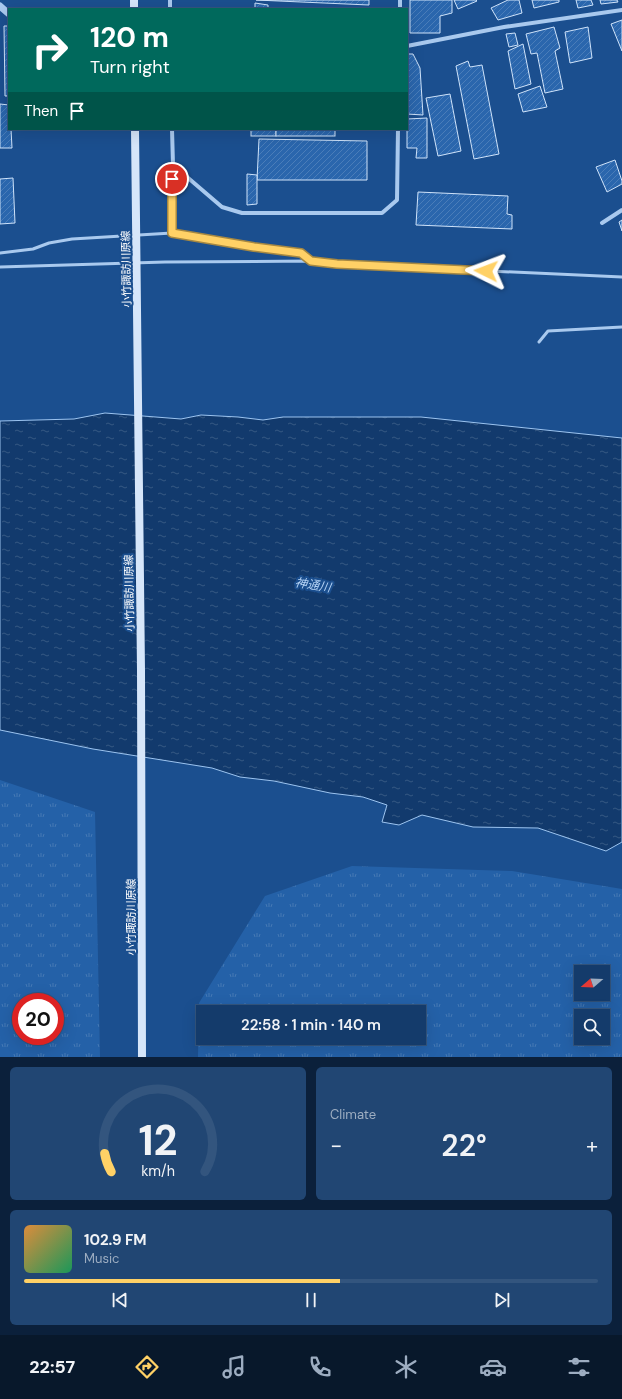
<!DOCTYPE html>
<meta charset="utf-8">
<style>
body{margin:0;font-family:"DM Sans","Noto Sans JP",sans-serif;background:#214673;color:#f1f3f6;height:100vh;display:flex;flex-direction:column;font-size:15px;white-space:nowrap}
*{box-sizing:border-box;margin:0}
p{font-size:13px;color:#9dadc1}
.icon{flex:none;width:22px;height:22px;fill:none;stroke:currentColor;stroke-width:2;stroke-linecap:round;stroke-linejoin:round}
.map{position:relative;height:1057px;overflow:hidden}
.sheet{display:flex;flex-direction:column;gap:10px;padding:10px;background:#0b203b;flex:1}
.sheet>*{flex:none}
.banner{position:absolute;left:8px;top:8px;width:400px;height:122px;border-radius:0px;box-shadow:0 4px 16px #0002,0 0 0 1px #33557e;background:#00695c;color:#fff;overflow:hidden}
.needle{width:26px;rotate:251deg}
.buttons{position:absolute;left:574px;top:965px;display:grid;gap:8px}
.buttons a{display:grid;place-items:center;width:36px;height:36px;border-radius:0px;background:#143b6b;box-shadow:0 4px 16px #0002,0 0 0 1px #33557e;font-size:20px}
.speed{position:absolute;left:12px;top:993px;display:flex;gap:8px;font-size:20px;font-weight:700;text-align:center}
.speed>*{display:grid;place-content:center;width:52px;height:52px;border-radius:50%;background:#143b6b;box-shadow:0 4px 16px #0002,0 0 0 1px #33557e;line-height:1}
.speed .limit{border:6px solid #d22;background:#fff;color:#111}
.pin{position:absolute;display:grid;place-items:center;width:34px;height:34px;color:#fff;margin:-17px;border:2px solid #fff;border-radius:50%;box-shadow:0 1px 4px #0007}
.me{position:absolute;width:44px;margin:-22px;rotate:273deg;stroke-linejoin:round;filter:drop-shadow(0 0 3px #0008)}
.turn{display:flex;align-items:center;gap:14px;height:84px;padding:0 16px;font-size:18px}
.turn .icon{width:52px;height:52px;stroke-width:2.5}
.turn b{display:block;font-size:28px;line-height:34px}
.then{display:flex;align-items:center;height:38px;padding:0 16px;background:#0003;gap:8px;font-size:15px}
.big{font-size:30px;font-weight:600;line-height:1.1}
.sheet .card{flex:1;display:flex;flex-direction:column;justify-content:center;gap:6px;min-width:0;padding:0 14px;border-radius:6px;background:#214673}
.sheet .dial{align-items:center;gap:0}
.dial svg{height:104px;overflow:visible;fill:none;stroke:#33557e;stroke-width:7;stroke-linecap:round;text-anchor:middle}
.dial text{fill:#f1f3f6;stroke:none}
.song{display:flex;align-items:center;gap:12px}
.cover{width:48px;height:48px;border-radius:6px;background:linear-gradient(135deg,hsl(30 70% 55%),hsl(150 70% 35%))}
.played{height:4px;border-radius:2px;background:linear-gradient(90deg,#ffd166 55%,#33557e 55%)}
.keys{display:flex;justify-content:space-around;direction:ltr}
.heat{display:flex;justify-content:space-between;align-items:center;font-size:22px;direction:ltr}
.sheet .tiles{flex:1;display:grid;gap:10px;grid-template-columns:1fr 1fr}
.card:last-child{grid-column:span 2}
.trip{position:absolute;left:196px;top:1005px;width:230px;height:40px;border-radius:0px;background:#143b6b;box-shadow:0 4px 16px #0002,0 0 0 1px #33557e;font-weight:600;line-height:40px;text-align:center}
.tabs{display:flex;height:64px;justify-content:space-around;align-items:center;background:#08182b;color:#9dadc1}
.tabs .icon{width:28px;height:28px}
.tabs .selected{color:#ffd166}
.tabs b{font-size:18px;color:#f1f3f6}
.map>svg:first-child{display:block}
</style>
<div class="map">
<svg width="622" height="1057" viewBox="0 0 622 1057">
<defs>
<pattern id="grass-tufts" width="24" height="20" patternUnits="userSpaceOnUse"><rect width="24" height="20" fill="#2461a8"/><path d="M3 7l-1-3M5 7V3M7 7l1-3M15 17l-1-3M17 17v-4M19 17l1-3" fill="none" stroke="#4579b5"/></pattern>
<pattern id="water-ripples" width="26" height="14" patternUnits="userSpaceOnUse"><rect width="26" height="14" fill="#123a6d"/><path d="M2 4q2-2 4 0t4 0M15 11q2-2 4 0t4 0" fill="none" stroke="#365883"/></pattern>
<pattern id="building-hatch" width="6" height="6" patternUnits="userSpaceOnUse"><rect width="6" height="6" fill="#2a66ad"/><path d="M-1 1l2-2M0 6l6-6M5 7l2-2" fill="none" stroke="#4a7db9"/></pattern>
</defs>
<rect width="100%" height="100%" fill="#1b4f8f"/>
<g fill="url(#grass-tufts)" fill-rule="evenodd">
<path d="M 0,780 L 95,812 L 100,1057 L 0,1057 ZM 21,1002 L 55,1002 L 55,1036 L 21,1036 Z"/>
<path d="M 352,866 L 512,871 L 622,889 L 622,1057 L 198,1057 L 199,1003 L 265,896 ZM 581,972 L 603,972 L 603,994 L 581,994 ZM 203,1012 L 419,1012 L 419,1038 L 203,1038 ZM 581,1016 L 603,1016 L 603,1038 L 581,1038 Z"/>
</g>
<path fill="url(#water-ripples)" stroke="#9cc4f0" d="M 105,413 L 181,419 L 201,415 L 238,417 L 263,420 L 283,417 L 421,417 L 622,438 L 622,842 L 606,851 L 538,828 L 473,827 L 422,815 L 399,825 L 382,822 L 387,805 L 363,797 L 330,793 L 274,781 L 240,777 L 212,768 L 93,749 L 0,730 L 0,421 L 74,419 Z"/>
<g fill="url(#building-hatch)" stroke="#cfe3fa">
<path d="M 256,0 L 369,0 L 369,5 Z"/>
<path d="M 410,0 L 452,0 L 452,13 L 440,16 L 440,33 L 410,33 Z"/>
<path d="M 454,0 L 476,0 L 477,1 L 458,9 Z"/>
<path d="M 508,0 L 519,0 L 522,13 L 498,20 L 491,8 Z"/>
<path d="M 532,0 L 559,0 L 559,2 L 534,8 Z"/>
<path d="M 576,0 L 591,0 L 593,5 L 578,8 Z"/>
<path d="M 600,0 L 617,0 L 618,2 L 601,4 Z"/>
<path d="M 255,3 L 268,5 L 268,9 L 255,9 Z"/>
<path d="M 622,20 L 622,51 L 611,24 Z"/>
<path d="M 4,26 L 9,26 L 9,96 L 5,96 Z"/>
<path d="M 554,27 L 560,48 L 555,51 L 563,89 L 545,93 L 537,53 L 531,54 L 526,34 Z"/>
<path d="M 588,27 L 592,58 L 570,63 L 565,32 Z"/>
<path d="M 515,33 L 518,45 L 509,47 L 506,34 Z"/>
<path d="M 523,44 L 531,84 L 515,89 L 508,51 Z"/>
<path d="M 407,54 L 413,54 L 420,68 L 423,115 L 407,114 Z"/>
<path d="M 468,61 L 470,67 L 482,65 L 499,154 L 474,159 L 456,66 Z"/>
<path d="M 540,86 L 547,107 L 523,112 L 518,94 Z"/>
<path d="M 450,94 L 461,151 L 438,156 L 426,98 Z"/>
<path d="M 0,104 L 9,105 L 9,129 L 11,129 L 12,148 L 0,148 Z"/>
<path d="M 427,118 L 427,158 L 416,158 L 417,148 L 407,148 L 407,119 Z"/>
<rect x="251" y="129" width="25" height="7"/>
<rect x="276" y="129" width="59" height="7"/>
<path d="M 259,139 L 367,141 L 367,180 L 257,180 Z"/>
<path d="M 615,160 L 622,181 L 622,184 L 607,192 L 596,167 Z"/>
<path d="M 247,174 L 257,175 L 257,204 L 247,205 Z"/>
<path d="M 13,178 L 15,223 L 0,224 L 0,179 Z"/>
<path d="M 418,192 L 508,196 L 507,214 L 512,215 L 512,229 L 416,225 Z"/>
<path d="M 622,220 L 622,231 L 619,222 Z"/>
</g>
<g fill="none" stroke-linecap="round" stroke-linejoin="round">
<g stroke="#a9c9ee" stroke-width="3">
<path d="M 172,233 L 173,165"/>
<path d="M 0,253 L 33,249 L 49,243 L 72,239 L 172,233 L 254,247 L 301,253 L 311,261"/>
<path d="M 0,267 L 165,262 L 311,261 L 337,264 L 622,277"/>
<path d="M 539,342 L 548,331 L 622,327"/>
</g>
<g stroke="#a9c9ee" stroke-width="4">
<path d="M 170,0 L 170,9"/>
<path d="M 400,9 L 400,0"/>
<path d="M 407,46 L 504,27 L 622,10"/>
<path d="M 172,129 L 173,165 L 222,207 L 242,213 L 382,213 L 397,200 L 398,129"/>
<path d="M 602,223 L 622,210"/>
</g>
<path stroke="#a9c9ee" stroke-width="7" d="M 0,6 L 9,14"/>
<path stroke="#d6e6fa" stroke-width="8" d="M 134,0 L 134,9"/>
<path stroke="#d6e6fa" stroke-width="8" d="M 135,129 L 141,670 L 142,1057"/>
</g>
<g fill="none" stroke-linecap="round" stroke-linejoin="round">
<g stroke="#a68842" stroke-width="10">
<path id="route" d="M 172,179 L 172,233 L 254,247 L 301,253 L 311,261 L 337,264 L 486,271"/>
</g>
<use href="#route" stroke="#ffd166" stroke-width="7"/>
</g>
<g text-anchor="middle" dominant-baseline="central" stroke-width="4" stroke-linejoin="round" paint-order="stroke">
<g font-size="11" fill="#fff" stroke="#1b4f8f">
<text transform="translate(126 269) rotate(-91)">小竹諏訪川原線</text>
<text transform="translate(129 593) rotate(-91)">小竹諏訪川原線</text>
<text transform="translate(131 917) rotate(-90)">小竹諏訪川原線</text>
</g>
<g font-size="12" font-style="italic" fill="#b5d3f5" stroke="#1b4f8f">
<text transform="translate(313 585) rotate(9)">神通川</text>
</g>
</g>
</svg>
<div class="buttons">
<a><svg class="needle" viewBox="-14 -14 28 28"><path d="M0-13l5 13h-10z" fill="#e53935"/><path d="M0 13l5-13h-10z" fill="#9dadc1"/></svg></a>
<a><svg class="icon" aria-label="search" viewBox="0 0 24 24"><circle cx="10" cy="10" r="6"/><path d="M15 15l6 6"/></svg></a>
</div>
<div class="speed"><div class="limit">20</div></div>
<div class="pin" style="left:172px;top:179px;background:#d93025"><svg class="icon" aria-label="arrive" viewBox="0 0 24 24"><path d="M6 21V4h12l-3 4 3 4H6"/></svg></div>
<svg class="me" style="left:486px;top:271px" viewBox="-20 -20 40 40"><path d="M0-17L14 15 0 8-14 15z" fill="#ffd166" stroke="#fff" stroke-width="4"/></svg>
<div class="trip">22:58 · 1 min · 140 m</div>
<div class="banner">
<div class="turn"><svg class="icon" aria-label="right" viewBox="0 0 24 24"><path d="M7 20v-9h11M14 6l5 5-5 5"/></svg><div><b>120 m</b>Turn right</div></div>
<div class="then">Then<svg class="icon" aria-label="arrive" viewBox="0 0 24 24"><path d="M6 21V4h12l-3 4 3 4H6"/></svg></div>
</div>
</div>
<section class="sheet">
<div class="tiles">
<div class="card dial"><svg viewBox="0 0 100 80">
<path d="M14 69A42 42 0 1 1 86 69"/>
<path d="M14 69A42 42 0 0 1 9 55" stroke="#ffd166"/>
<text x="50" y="56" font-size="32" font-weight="700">12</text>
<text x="50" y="72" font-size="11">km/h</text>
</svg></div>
<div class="card"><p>Climate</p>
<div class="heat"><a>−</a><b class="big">22°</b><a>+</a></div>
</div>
<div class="card">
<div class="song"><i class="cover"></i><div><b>102.9 FM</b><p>Music</p></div></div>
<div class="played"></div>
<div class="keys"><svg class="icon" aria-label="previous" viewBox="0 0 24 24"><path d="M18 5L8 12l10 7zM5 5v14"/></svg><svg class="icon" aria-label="pause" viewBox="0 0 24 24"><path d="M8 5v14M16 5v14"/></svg><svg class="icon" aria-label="next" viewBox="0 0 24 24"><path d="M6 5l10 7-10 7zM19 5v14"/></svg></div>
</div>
</div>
</section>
<nav class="tabs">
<b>22:57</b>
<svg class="icon selected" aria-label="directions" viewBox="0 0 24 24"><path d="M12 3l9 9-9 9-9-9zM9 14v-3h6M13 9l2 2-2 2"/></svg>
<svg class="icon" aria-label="music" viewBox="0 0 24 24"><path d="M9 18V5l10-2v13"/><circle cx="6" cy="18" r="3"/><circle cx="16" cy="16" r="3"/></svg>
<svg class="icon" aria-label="phone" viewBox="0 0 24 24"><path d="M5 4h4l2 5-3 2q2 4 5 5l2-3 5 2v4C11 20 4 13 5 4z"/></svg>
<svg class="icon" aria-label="climate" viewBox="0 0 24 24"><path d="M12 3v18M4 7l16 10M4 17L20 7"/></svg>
<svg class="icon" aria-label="car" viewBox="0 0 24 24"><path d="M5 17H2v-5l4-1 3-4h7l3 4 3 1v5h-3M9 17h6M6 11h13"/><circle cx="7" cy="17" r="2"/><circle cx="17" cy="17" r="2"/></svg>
<svg class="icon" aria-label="filters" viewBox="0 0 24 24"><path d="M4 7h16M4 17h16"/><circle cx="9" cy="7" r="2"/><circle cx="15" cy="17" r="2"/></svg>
</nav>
